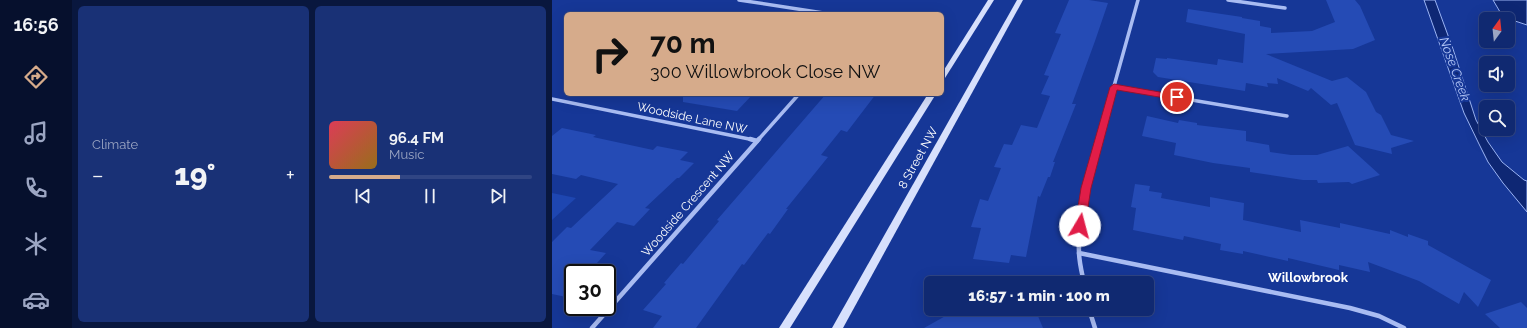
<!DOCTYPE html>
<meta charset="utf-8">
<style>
body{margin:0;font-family:Raleway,sans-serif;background:#193176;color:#f1f3f6;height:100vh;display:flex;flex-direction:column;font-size:15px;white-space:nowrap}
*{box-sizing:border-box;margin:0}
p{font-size:13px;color:#9ca6c3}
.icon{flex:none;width:22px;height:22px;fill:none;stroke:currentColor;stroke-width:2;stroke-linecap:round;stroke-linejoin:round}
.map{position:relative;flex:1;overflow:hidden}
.panel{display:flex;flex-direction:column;gap:6px;padding:6px;background:#09173e;width:480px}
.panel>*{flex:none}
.banner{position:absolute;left:12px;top:12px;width:380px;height:84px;border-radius:6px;box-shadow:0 4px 16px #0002,0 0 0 1px #304584;background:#d6ab8b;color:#111;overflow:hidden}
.needle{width:26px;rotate:15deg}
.tools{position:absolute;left:927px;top:12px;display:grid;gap:8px}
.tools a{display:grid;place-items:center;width:36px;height:36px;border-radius:6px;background:#102971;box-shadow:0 4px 16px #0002,0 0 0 1px #304584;font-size:20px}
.speed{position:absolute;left:12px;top:264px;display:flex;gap:8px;font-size:20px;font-weight:700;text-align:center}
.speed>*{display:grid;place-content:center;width:52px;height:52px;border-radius:50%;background:#102971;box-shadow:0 4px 16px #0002,0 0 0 1px #304584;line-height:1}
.speed .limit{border:2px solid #111;border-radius:6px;background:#fff;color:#111}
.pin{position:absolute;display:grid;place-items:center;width:34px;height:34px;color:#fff;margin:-17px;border:2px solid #fff;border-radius:50%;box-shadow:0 1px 4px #0007}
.me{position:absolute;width:44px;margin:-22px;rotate:8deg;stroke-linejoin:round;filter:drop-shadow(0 0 3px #0008)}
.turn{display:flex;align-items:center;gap:14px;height:84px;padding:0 20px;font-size:18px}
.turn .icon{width:52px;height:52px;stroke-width:2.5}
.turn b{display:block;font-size:28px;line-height:34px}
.big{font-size:30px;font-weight:800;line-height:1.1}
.panel .tile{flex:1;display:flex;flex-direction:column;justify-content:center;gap:6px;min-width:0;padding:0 14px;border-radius:6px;background:#193176}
.song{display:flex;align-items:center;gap:12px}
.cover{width:48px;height:48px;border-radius:6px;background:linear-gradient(135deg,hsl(350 70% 55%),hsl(40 70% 35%))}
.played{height:4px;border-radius:2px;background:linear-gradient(90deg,#d6ab8b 35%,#304584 35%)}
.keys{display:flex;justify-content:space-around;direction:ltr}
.heat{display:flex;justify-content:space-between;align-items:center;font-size:22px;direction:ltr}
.panel .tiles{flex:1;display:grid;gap:6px;grid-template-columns:repeat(2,1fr)}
.trip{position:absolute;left:372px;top:276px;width:230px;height:40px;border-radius:6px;background:#102971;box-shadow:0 4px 16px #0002,0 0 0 1px #304584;font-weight:800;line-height:40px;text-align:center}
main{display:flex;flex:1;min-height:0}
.tabs{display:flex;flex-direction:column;width:72px;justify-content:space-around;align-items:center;background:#06102d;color:#9ca6c3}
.tabs .icon{width:28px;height:28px}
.tabs .active{color:#d6ab8b}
.tabs b{font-size:18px;color:#f1f3f6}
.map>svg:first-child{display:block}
</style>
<main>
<nav class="tabs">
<b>16:56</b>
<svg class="icon active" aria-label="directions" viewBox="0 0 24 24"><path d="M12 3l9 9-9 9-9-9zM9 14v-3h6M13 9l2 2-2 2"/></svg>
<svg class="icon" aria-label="music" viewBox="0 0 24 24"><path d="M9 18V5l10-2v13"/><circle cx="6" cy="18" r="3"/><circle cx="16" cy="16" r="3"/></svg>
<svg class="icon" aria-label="phone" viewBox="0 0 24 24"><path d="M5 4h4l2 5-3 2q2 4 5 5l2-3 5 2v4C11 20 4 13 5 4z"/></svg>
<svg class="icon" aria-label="climate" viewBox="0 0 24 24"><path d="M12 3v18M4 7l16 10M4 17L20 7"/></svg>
<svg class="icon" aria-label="car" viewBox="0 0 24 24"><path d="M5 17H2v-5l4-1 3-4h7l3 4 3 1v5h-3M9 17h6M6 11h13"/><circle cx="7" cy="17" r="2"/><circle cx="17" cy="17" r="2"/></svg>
</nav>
<section class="panel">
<div class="tiles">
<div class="tile"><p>Climate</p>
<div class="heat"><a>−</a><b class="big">19°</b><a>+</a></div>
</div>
<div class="tile">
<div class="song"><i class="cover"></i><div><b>96.4 FM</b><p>Music</p></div></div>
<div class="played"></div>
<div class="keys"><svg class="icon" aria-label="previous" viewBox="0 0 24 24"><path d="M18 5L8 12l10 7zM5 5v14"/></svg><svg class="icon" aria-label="pause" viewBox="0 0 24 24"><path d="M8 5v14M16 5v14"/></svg><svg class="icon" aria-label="next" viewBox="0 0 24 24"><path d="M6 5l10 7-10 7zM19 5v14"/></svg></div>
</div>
</div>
</section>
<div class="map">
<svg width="975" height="328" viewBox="0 0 975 328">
<rect width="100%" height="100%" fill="#163797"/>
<path fill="#1e46b1" d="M 0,193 L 24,198 L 0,220 Z"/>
<g fill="#0e2774" stroke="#9bb4f4">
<path d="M 872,0 L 883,0 L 901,49 L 924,120 L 936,142 L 950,162 L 972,180 L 975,181 L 975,212 L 951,183 L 936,162 L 927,144 L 912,113 Z"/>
<path d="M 941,0 L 975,0 L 975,25 L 951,17 Z"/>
</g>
<g fill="#254bb5">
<path d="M 517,0 L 537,0 L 556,3 L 543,41 L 520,104 L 524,104 L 501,162 L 503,162 L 498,177 L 496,177 L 488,197 L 486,196 L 474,257 L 459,255 L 457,263 L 421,259 L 429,228 L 419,227 L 428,199 L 436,201 L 449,168 L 442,167 L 452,144 L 460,145 L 469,125 L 485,128 L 498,96 L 489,94 L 497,76 L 492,75 L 509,34 L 503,33 Z"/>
<path d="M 774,0 L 803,0 L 808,6 L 823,40 L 801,49 L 714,54 L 780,81 L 795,77 L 814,92 L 824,112 L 829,115 L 839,135 L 862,141 L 839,148 L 840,154 L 803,145 L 785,103 L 779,105 L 759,88 L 756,91 L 725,78 L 726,84 L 715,83 L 716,87 L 694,83 L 693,91 L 606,77 L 601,72 L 604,58 L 615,59 L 615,58 L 665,65 L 666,59 L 691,63 L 693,34 L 634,22 L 636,9 L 690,17 L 690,18 L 708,21 L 708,26 L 719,28 L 719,33 L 760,31 L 783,22 Z"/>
<path d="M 131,94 L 201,94 L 185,111 L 131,102 Z"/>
<path d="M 274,94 L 324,94 L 295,132 L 289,130 L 269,155 L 276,157 L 234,209 L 236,209 L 218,234 L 216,233 L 192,265 L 190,264 L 144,328 L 101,328 L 110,316 L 91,310 L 114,284 L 112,283 L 129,263 L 131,264 L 167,221 L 165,220 Z"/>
<path d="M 595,116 L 626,123 L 627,120 L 645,123 L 645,125 L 694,131 L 694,141 L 717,145 L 718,152 L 739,155 L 765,155 L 796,146 L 828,175 L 800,184 L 797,182 L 766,183 L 765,180 L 751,180 L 698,172 L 698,168 L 661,163 L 622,155 L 624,143 L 590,136 Z"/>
<path d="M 10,128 L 44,135 L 41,137 L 101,150 L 105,146 L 136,152 L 128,160 L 142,163 L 127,178 L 125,178 L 93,208 L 98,209 L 82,226 L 65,222 L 38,250 L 54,253 L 36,273 L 21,269 L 21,289 L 14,297 L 0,294 L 0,242 L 15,227 L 19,228 L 66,184 L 29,175 L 24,179 L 0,174 L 0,136 Z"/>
<path d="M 583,184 L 598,186 L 597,191 L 610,193 L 609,198 L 658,207 L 658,197 L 692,203 L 691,220 L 749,232 L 748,220 L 788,228 L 788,223 L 838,234 L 838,230 L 856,237 L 856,234 L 876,241 L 876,245 L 939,280 L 926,307 L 912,292 L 907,304 L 867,281 L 816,262 L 818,272 L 787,265 L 787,270 L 736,258 L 736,261 L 691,251 L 691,254 L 668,250 L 669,244 L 632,236 L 631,240 L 581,230 L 584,208 L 579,207 Z"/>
<path d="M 969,302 L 975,308 L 975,328 L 948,328 L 933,314 Z"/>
<path d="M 406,309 L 483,309 L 491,328 L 372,328 Z"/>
</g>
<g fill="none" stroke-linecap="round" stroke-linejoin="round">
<g stroke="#a9bcf2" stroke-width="3.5">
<path d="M 187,0 L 278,14"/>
<path d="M 676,0 L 733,8"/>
<path d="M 562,87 L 735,116"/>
<path d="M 0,99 L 202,140"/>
<path d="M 206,140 L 247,94"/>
<path d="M 547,140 L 586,0"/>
</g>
<g stroke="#a9bcf2" stroke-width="4.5">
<path d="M 198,139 L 205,141"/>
<path d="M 527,253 L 798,308 L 827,316 L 852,328"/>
<path d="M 532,283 C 530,273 527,262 527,252 C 525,214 537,176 547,139"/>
<path d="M 537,309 L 543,328"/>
<path d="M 40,328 L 207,139"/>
</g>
<g fill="#d7e0fc" fill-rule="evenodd">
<path d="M 436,0 L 442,0 L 393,78 L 390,80 L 390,73 Z"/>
<path d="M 465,0 L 471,0 L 291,328 L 280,328 Z"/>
<path d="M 376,94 L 384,94 L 238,328 L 227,328 Z"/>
</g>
</g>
<path fill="#e11d48" stroke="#92132f" d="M 562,84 L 625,95 L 629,97 L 625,100 L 565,90 L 539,188 L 533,226 L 531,229 L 524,229 L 523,226 L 529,188 L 558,87 Z"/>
<g text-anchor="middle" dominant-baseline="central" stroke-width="4" stroke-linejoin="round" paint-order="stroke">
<g font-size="12" fill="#fff" stroke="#163797">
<text transform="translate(140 118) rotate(12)">Woodside Lane NW</text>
<text transform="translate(366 158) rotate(-61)">8 Street NW</text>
<text transform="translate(136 204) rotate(-49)">Woodside Crescent NW</text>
</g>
<g font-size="13" font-style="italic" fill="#b5c8f8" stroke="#163797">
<text transform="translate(903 69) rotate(70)">Nose Creek</text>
</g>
<g font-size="13" font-weight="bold" fill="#fff" stroke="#163797">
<text x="756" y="277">Willowbrook</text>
</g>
</g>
</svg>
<div class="tools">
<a><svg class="needle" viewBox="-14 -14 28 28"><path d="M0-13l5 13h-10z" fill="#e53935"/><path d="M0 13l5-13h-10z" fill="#9ca6c3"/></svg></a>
<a><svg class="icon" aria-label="sound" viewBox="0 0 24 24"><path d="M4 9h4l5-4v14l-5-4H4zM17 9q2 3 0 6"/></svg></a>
<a><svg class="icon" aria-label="search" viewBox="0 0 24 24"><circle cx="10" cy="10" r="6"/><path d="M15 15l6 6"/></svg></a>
</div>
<div class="speed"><div class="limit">30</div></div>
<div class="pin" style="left:625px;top:97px;background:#d93025"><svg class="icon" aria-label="arrive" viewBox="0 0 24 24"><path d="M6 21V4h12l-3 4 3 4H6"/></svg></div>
<svg class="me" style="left:528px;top:226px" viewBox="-20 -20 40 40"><circle r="19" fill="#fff"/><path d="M0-13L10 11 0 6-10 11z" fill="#e11d48"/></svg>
<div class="trip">16:57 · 1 min · 100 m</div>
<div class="banner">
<div class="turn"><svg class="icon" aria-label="right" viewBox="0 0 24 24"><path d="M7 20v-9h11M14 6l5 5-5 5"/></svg><div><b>70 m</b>300 Willowbrook Close NW</div></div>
</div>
</div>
</main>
